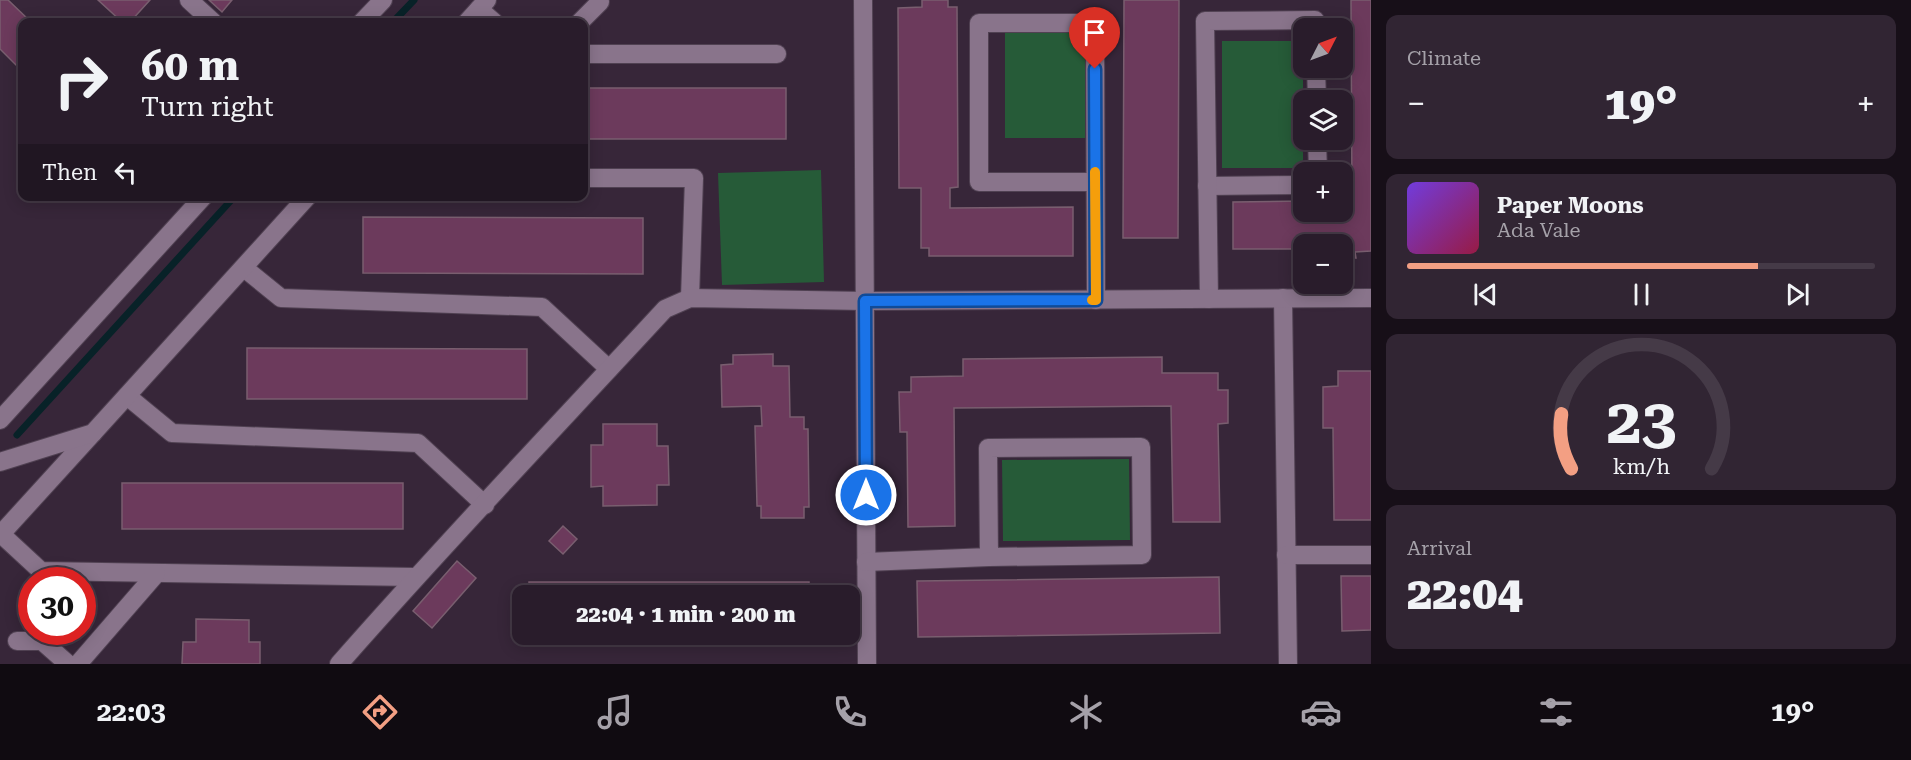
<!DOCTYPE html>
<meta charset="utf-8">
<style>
body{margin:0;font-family:"Roboto Serif",serif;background:#312533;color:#f1f3f6;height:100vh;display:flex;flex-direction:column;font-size:22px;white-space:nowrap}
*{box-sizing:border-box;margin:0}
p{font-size:20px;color:#a5a1a9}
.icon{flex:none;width:33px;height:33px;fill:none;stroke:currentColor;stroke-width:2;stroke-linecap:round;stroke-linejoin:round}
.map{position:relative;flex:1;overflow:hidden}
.drawer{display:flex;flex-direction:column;gap:15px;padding:15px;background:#170f18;width:540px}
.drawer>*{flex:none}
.hud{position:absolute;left:18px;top:18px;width:570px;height:183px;border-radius:12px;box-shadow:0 3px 15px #0003,0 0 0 2px #453a47;background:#291c2b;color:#f1f3f6;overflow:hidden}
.needle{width:39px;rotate:48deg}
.buttons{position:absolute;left:1293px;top:18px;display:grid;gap:12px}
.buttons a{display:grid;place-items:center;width:60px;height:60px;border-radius:12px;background:#291c2b;box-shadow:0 3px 15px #0003,0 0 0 2px #453a47;font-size:30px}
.speed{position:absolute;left:18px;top:567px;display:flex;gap:12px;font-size:30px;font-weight:700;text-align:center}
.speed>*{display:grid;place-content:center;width:78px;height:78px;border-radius:50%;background:#291c2b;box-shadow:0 3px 15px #0003,0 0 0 2px #453a47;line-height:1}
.speed .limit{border:9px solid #d22;background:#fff;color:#111}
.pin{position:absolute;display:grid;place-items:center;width:51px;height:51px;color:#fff;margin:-62px -26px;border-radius:50% 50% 50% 0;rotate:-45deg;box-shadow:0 0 6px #0007}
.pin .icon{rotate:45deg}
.me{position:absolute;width:66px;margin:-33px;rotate:0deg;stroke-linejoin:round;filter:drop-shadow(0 0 4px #0008)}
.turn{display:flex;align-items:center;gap:21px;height:126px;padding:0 24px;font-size:27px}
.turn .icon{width:78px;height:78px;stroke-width:2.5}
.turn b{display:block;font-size:42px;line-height:51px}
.then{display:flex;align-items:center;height:57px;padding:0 24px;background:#0003;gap:12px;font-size:22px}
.big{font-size:45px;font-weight:800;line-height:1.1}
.drawer .tile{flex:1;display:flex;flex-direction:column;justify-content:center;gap:9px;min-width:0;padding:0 21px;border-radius:12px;background:#312533}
.drawer .dial{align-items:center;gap:0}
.dial svg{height:156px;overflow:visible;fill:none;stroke:#453a47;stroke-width:7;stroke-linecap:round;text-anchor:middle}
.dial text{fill:#f1f3f6;stroke:none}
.song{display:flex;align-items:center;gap:18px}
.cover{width:72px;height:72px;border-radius:9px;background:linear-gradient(135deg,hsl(260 70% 55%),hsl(340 70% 35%))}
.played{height:6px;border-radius:3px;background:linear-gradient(90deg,#f39f83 75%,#453a47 75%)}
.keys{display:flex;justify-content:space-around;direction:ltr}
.heat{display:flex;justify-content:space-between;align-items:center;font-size:33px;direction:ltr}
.trip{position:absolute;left:512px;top:585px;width:348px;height:60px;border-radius:12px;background:#291c2b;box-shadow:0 3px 15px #0003,0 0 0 2px #453a47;font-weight:800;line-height:60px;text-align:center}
.tabs{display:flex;height:96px;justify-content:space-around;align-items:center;background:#100b11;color:#a5a1a9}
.tabs .icon{width:42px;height:42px}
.tabs .current{color:#f39f83}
.tabs b{font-size:27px;color:#f1f3f6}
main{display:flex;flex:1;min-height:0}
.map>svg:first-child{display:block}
</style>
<main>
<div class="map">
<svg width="1371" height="664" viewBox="0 0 1371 664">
<rect width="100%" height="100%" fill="#372639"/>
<g fill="#265b38">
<rect x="1005" y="31" width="80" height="107"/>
<rect x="1222" y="41" width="81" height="127"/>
<path d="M 821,170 L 824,282 L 722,285 L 718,173 Z"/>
<path d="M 1129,459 L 1130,540 L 1003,541 L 1002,460 Z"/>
</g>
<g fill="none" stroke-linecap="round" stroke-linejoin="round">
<g stroke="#082228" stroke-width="7">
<path d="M 393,22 L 414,0"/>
<path d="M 17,435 L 235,196"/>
</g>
</g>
<g fill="#6c3a5c" stroke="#795e6f" stroke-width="1.5">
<path d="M 0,0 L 8,0 L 31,22 L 22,22 L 22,71 L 0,49 Z"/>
<path d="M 98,0 L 150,0 L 130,22 L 122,22 Z"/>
<path d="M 209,0 L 232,0 L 222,12 Z"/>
<path d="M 922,0 L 948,0 L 948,7 L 957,7 L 958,187 L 950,188 L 950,208 L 1073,207 L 1073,256 L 929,256 L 929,248 L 921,248 L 921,188 L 899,188 L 898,8 L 922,7 Z"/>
<path d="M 1124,0 L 1179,0 L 1178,238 L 1123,238 Z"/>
<path d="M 1351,0 L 1371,0 L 1371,251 L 1355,252 L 1356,258 L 1342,258 L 1342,244 L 1304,244 L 1304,249 L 1233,249 L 1233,202 L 1304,201 L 1304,212 L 1342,212 L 1342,201 L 1352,201 Z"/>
<rect x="584" y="88" width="202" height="51"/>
<path d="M 363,217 L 643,218 L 643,274 L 363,273 Z"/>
<path d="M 247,348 L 527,349 L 527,399 L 247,399 Z"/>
<path d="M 773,354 L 773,366 L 789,366 L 790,417 L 804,417 L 804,429 L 808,429 L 809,507 L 804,507 L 804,518 L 761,518 L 761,506 L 757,506 L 755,426 L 762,426 L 761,406 L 722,407 L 721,365 L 733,364 L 733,355 Z"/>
<path d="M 1162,357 L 1162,373 L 1218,373 L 1218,390 L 1228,390 L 1228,423 L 1218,424 L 1220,522 L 1173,522 L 1171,406 L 954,408 L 955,526 L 908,527 L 907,432 L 900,432 L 899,392 L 911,392 L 911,377 L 963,376 L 963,359 Z"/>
<path d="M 1338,371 L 1371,371 L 1371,520 L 1334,520 L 1333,428 L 1323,428 L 1323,387 L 1338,386 Z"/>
<path d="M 603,424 L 657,424 L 657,446 L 668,446 L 669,485 L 657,485 L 657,505 L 603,506 L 603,486 L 591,487 L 591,445 L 603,445 Z"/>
<rect x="122" y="483" width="281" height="46"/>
<path d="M 563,526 L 577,539 L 563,554 L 549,541 Z"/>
<path d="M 457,561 L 476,578 L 432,628 L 413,611 Z"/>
<path d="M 1341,576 L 1371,576 L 1371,630 L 1342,631 Z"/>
<path d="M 1219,577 L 1220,633 L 918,637 L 917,581 Z"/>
<rect x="529" y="582" width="280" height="14"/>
<path d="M 196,619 L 249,620 L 249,642 L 260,642 L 260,664 L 182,664 L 183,642 L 196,642 Z"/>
</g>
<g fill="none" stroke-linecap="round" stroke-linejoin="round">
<g stroke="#504152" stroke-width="20">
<g id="minor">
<path d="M 189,0 L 213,22"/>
<path d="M 863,0 L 867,664"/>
<path d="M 479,9 L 494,22"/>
<path d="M 362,22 L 383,0"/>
<path d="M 467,22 L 487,0"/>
<path d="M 580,22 L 600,2"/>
<path d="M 584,54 L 777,54"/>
<path d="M 1316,68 L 1317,100"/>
<path d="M 1317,140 L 1318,172"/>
<path d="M 584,178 L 694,178 L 690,298"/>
<path d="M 1095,182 L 979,182 L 979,23 L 1095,23 L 1096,300"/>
<path d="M 1207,186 L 1304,185"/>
<path d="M 244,268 L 281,298 L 542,307 L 609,369"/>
<path d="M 1283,298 L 1288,664"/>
<path d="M 1209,299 L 1205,21 L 1315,20 L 1316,28"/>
<path d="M 127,396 L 172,433 L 418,443 L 485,505"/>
<path d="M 0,420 L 204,196"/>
<path d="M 93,433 L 1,534 L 41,571 L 415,577"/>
<path d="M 0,462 L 93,433 L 308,196"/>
<path d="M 1286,555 L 1371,555"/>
<path d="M 866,562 L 989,557 L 1142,555 L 1141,447 L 988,448 L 989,557"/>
<path d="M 17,641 L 42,641 L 68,664"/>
<path d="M 78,664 L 156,574"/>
<path d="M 339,664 C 445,543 556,427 665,309 L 690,298 L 865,301 L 1371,298"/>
</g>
</g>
<use href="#minor" stroke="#89748b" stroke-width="18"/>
</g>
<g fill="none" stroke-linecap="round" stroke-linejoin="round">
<g stroke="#114b97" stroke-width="15">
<path id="route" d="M 866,495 L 865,301 L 1096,300 L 1095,69"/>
</g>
<use href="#route" stroke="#1a73e8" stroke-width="10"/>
<path stroke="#f59e0b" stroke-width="10" d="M 1092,300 L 1096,300 L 1095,172"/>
</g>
</svg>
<div class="buttons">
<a><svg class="needle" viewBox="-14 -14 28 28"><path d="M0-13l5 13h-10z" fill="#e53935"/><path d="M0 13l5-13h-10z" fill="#a5a1a9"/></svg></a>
<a><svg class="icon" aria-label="layers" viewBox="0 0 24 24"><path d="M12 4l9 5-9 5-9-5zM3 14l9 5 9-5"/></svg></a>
<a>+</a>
<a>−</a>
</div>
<div class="speed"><div class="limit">30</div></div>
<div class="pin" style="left:1095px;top:69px;background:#d93025"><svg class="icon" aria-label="arrive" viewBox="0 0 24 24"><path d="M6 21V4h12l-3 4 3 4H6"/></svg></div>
<svg class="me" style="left:866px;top:495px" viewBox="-20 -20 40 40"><circle r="17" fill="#1a73e8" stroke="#fff" stroke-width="3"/><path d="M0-11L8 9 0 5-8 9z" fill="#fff"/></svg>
<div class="trip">22:04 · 1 min · 200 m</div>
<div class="hud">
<div class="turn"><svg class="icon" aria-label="right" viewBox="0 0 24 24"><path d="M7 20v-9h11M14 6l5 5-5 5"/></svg><div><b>60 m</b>Turn right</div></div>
<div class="then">Then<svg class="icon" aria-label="left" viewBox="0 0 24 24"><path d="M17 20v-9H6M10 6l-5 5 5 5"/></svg></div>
</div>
</div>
<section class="drawer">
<div class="tile"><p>Climate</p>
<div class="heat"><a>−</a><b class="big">19°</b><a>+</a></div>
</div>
<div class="tile">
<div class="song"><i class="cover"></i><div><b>Paper Moons</b><p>Ada Vale</p></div></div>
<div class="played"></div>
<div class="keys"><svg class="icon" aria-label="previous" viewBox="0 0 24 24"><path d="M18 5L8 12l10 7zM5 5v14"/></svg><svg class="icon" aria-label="pause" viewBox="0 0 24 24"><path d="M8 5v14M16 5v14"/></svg><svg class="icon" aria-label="next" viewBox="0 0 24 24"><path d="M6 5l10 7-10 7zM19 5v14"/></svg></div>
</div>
<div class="tile dial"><svg viewBox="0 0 100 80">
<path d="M14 69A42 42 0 1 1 86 69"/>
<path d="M14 69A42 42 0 0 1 9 41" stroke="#f39f83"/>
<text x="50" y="56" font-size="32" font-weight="700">23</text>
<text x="50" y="72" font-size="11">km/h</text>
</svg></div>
<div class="tile"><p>Arrival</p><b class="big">22:04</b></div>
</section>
</main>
<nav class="tabs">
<b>22:03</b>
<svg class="icon current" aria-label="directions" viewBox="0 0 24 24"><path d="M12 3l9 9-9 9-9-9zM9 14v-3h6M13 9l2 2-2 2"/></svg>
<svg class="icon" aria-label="music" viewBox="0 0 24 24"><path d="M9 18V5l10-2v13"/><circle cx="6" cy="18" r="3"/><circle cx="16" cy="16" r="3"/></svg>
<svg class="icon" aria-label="phone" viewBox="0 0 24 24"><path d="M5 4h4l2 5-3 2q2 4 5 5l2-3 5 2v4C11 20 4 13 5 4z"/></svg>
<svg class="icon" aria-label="climate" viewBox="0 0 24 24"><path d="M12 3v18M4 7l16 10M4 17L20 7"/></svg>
<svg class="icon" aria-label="car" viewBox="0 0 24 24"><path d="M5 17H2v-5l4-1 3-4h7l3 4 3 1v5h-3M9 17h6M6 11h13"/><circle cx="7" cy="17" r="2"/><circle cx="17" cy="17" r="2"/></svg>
<svg class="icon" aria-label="filters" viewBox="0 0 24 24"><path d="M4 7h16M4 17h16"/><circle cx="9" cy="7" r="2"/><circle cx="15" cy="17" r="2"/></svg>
<b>19°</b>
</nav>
